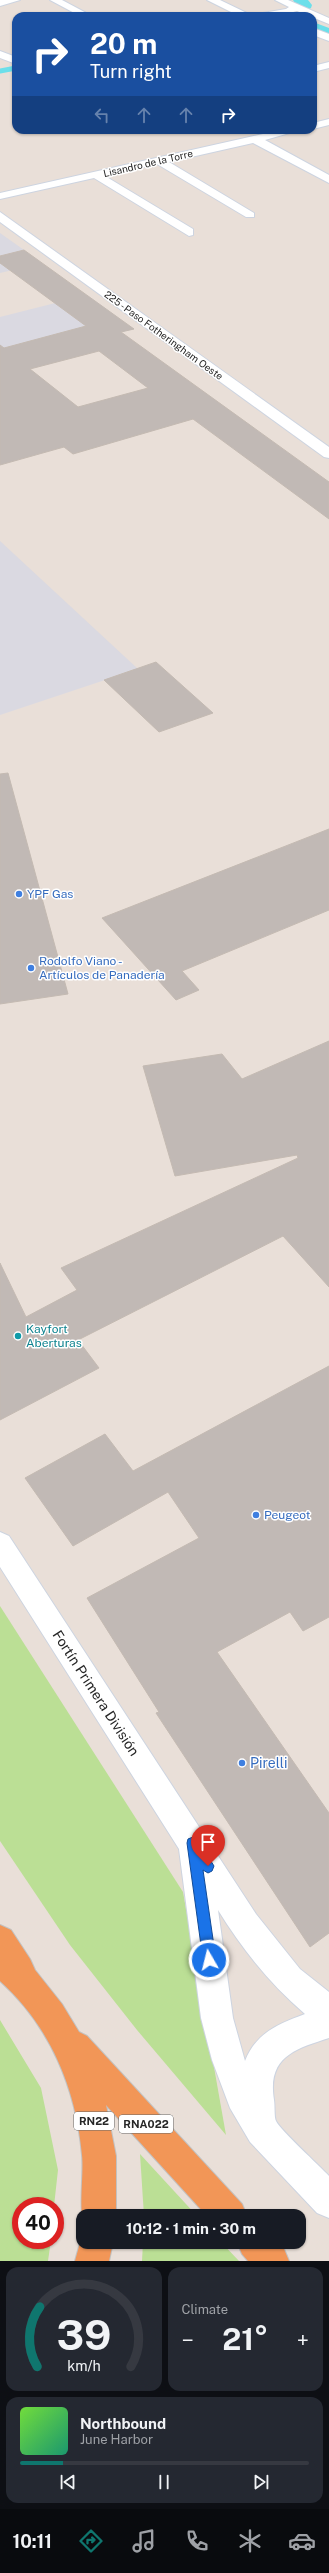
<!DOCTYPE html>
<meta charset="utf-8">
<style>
body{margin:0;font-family:"Public Sans",sans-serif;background:#242831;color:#f1f3f6;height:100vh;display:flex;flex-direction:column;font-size:15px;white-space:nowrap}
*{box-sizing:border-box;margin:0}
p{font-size:13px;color:#9ea1a6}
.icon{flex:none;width:22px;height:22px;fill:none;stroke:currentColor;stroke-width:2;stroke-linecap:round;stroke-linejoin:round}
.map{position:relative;height:2261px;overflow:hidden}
.sheet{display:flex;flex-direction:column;gap:6px;padding:6px;background:#0d0f14;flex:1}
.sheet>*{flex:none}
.guide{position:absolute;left:12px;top:12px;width:305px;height:122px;border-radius:12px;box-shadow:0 1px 3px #0004;background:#1a4fa0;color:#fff;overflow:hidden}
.speed{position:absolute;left:12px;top:2197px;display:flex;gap:8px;font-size:20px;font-weight:700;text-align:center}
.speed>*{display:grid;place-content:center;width:52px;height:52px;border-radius:50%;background:#171b24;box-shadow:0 1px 3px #0004;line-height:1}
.speed .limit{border:6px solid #d22;background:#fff;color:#111}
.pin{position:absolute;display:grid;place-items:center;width:34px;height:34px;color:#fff;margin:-41px -17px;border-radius:50% 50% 50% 0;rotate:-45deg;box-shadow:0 0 4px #0007}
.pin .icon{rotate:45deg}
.me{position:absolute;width:44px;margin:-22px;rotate:352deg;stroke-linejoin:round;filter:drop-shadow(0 0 3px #0008)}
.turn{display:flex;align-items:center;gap:14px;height:84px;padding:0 12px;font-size:18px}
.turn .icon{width:52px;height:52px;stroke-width:2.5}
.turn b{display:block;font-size:28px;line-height:34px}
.lanes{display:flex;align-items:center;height:38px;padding:0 12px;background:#0003;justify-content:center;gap:20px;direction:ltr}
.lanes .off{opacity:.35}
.big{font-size:30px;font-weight:700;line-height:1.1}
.sheet .card{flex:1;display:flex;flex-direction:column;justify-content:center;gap:6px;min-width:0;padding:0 14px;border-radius:12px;background:#242831}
.sheet .dial{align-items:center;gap:0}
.dial svg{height:104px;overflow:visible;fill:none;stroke:#363941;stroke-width:7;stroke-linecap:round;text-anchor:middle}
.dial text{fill:#f1f3f6;stroke:none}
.song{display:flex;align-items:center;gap:12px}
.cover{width:48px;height:48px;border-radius:6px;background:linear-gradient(135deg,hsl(100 70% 55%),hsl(160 70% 35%))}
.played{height:4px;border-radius:2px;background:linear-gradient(90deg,#0f766e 15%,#363941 15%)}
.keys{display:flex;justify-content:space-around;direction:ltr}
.heat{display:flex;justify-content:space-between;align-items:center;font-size:22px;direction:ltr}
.sheet .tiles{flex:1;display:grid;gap:6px;grid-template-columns:1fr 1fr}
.card:last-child{grid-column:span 2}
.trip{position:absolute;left:76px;top:2209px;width:230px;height:40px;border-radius:12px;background:#171b24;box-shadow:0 1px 3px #0004;font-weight:700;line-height:40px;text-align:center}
.tabs{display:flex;height:64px;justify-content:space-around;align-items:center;background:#090b0e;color:#9ea1a6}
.tabs .icon{width:28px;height:28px}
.tabs .selected{color:#0f766e}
.tabs b{font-size:18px;color:#f1f3f6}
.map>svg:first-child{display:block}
</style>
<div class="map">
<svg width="329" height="2261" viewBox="0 0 329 2261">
<rect width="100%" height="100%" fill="#e9dfd8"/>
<g fill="#dad9e1">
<path d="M 0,233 L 24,250 L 42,263 L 0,273 Z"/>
<path d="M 87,295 L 134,329 L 0,364 L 0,317 Z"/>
<path d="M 0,541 L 138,669 L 0,715 Z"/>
</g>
<g fill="#bbdf95">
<path d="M 0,1606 L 183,1892 L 226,2135 L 137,2030 L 70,1945 L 0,1841 Z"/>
<path d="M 0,2020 L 41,2088 L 58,2170 L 54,2206 L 21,2206 L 21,2240 L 51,2240 L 48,2261 L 0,2261 Z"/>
<path d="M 140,2154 L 197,2216 L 144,2216 Z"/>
<path d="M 143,2242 L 221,2242 L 239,2261 L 142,2261 Z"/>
</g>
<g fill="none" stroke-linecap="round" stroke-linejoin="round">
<g stroke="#6cdfea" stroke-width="5">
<path d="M 285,16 L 300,13"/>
<path d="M 0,71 L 16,68"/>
</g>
<g fill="#6cdfea" fill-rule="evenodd">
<path d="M 293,0 L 308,0 L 312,5 L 311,8 L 304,12 L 299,11 Z"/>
<path d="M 313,22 L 329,28 L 329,37 L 313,31 Z"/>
</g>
</g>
<g fill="#c1b9b5" stroke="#c4bab2" fill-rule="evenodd">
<path d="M 24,250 L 134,329 L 121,332 L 329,482 L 329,519 L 193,419 L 73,454 L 64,447 L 0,465 L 0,345 L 4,348 L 86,326 L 0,263 L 0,256 ZM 99,351 L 148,388 L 78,407 L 30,369 Z"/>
<path d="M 156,662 L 213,713 L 159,732 L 104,680 Z"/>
<path d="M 8,773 L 68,994 L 0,1004 L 0,774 Z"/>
<path d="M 329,829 L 329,910 L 182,971 L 199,990 L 176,1000 L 102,918 Z"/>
<path d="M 329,1041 L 329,1287 L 283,1236 L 78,1340 L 99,1368 L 0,1420 L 0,1263 L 26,1317 L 77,1290 L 61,1268 L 298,1158 L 297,1155 L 175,1176 L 143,1066 L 222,1054 L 242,1079 Z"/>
<path d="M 329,1366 L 329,1617 L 303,1631 L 290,1612 L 217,1652 L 329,1813 L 329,1933 L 310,1947 L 156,1713 L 159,1712 L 87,1598 L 199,1538 L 168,1492 L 73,1546 L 25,1478 L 105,1434 L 133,1471 Z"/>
</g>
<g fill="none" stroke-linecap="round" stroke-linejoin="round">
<g stroke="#cdd4e0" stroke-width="2">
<g id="minor">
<path d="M 0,0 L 20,0 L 0,6 Z"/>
<path d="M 50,0 L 62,0 L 92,16 L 80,16 Z"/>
<path d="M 207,0 L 220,0 L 251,15 L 286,9 L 289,7 L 275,0 L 288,0 L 329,18 L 329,24 L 297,11 L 278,16 L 239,16 Z"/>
<path d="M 313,28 L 329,34 L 329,41 L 313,35 Z"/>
<path d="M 0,51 L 16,57 L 16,64 L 0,58 Z"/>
<path d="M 329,62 L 329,68 L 313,72 L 313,66 Z"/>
<path d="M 329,119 L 329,125 L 313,129 L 313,123 Z"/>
<path d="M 281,130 L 300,130 L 265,140 L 329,175 L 329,183 L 253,143 L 169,162 L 254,213 L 254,217 L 246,217 L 157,164 L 105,176 L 193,229 L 193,235 L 189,236 L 94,178 L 0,199 L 0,193 Z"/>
<path d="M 0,212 L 329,447 L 329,458 L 324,457 L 0,222 Z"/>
</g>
</g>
<g stroke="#cdd4e0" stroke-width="2">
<path id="tertiary" d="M 0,1532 L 9,1536 L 256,1914 L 300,1969 L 329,1992 L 329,2038 C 295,2049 267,2057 274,2100 C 275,2106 274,2117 276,2121 C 280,2130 320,2166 329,2176 L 329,2218 L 317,2213 L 250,2142 L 230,2108 L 212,2060 L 201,2018 L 179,1849 L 0,1567 ZM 218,1910 C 242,1949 270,1984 305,2014 C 278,2024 256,2033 245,2061 L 233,2018 Z"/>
</g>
<g stroke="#c2c2c2" stroke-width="2">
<g id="trunk">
<path d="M 0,1925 L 11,1930 L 30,1959 L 35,1970 L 62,2004 L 79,2032 L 87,2036 L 242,2204 L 247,2216 L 207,2216 L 106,2105 L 116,2156 L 116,2216 L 83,2216 L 83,2219 C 79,2208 84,2170 82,2155 C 76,2088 50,2026 0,1981 Z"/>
<path d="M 83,2232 L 83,2242 L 113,2242 L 109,2261 L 75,2261 Z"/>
<path d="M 237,2242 L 278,2242 L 284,2249 L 289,2261 L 248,2261 L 242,2254 Z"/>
</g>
</g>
<use href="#minor" fill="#fff" fill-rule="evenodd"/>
<use href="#tertiary" fill="#fff" fill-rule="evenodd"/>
<use href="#trunk" fill="#f29657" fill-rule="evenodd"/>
</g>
<path fill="#1a73e8" stroke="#114b97" d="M 193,1837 L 197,1839 L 214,1866 L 212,1871 L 208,1873 L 203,1870 L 216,1960 L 214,1965 L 209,1966 L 205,1965 L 203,1960 L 187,1843 L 188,1839 Z"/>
<g fill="#3f7fe0" stroke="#fff" stroke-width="1.5">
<circle cx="19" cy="894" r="4"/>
<circle cx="31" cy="968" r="4"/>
<circle cx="256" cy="1515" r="4"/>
<circle cx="242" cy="1763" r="4"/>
</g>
<circle fill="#0f9aa8" stroke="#fff" stroke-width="1.5" cx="18" cy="1336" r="4"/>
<g text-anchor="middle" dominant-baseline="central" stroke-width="3" stroke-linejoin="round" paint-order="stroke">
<g font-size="10" fill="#262626" stroke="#fff">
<text transform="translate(148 163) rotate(-13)">Lisandro de la Torre</text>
<text transform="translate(164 335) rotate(36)">225 - Paso Fotheringham Oeste</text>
</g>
<g fill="#fff" stroke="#676767" stroke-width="1">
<rect x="74" y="2112" width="40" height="18" rx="3"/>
<rect x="119" y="2115" width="54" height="18" rx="3"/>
</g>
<g font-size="11" font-weight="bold" fill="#262626">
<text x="94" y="2121">RN22</text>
<text x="146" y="2124">RNA022</text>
</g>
<g font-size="12" fill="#366cbe" stroke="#fff" text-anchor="start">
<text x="27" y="894">YPF Gas</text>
<text x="39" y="961">Rodolfo Viano -<tspan x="39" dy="14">Artículos de Panadería</tspan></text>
<text x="264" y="1515">Peugeot</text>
</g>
<g font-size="12" fill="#0d838f" stroke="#fff" text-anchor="start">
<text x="26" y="1329">Kayfort<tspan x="26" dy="14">Aberturas</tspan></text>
</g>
<g font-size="14" fill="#262626" stroke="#fff">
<text transform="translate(96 1693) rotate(57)">Fortín Primera División</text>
</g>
<g font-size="14" fill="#366cbe" stroke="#fff" text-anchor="start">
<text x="250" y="1763">Pirelli</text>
</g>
</g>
</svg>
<div class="speed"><div class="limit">40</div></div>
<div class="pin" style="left:208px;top:1866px;background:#d93025"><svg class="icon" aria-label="arrive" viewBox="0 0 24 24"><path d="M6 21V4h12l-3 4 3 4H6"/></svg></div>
<svg class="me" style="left:209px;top:1960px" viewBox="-20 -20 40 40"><circle r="17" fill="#1a73e8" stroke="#fff" stroke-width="3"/><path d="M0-11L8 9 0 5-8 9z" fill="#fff"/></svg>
<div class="trip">10:12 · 1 min · 30 m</div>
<div class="guide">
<div class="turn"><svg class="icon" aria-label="right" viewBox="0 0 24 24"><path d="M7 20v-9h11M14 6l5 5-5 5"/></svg><div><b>20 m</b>Turn right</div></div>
<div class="lanes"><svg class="icon off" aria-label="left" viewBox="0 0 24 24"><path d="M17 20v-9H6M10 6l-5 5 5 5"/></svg><svg class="icon off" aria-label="ahead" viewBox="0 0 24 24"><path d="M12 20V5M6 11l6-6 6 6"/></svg><svg class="icon off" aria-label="ahead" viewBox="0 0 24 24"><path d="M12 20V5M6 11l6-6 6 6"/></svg><svg class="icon" aria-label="right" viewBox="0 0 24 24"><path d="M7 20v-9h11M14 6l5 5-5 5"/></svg></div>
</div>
</div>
<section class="sheet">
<div class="tiles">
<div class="card dial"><svg viewBox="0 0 100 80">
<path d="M14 69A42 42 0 1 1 86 69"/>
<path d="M14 69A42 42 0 0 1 16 23" stroke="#0f766e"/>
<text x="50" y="56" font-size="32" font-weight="700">39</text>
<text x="50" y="72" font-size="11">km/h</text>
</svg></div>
<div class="card"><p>Climate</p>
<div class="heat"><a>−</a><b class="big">21°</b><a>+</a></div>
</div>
<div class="card">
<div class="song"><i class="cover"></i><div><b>Northbound</b><p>June Harbor</p></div></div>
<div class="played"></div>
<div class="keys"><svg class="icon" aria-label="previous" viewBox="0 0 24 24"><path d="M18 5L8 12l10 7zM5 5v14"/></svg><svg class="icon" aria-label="pause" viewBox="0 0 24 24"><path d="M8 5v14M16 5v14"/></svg><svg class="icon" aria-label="next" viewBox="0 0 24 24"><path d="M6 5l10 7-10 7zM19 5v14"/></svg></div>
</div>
</div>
</section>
<nav class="tabs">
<b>10:11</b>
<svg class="icon selected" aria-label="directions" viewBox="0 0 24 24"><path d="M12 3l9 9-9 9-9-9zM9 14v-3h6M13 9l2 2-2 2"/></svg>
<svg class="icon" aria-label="music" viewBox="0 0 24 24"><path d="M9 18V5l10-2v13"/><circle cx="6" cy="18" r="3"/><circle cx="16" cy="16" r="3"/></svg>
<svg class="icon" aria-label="phone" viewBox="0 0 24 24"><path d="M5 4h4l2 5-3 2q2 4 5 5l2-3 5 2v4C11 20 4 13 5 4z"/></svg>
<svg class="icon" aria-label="climate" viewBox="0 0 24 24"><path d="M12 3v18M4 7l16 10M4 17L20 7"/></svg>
<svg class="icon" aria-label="car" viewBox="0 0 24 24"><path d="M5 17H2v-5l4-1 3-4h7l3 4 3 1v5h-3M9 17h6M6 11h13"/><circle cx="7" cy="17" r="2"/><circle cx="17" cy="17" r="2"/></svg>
</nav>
